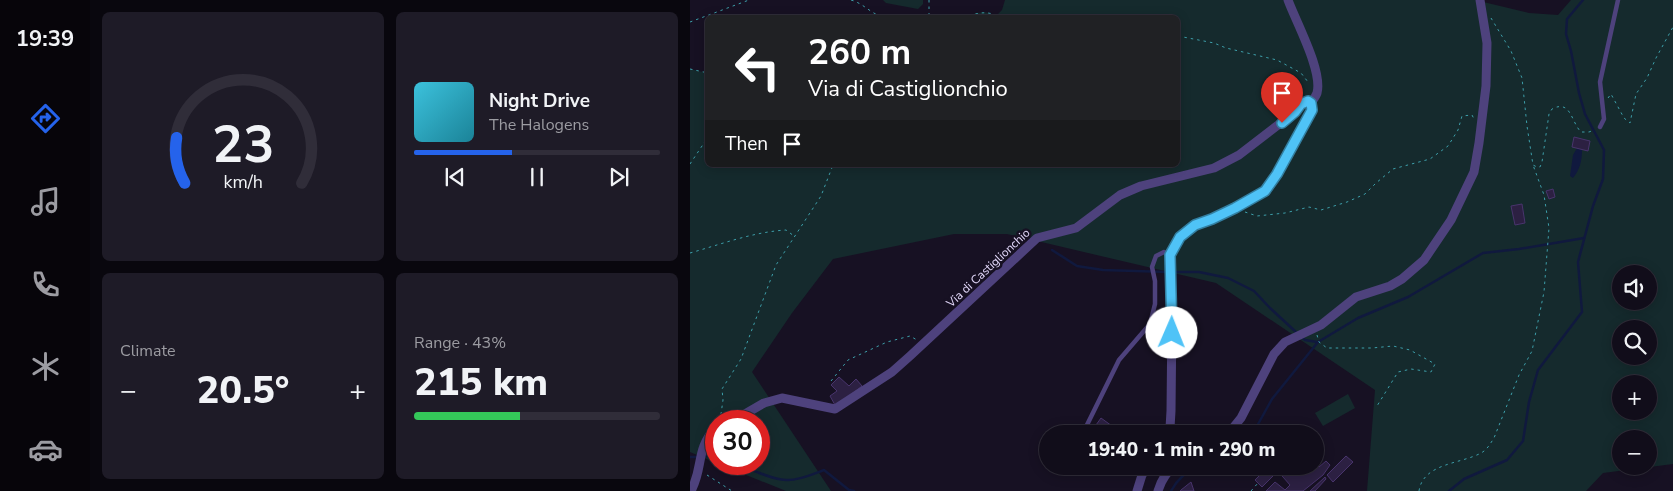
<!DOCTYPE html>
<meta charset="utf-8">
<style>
body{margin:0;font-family:"Nunito Sans",sans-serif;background:#1e1b27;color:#f1f3f6;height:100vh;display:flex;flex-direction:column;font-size:19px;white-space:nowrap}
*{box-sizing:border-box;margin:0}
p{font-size:16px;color:#9c9ca2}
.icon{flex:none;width:28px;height:28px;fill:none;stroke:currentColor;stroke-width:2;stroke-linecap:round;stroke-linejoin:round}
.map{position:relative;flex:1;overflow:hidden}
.panel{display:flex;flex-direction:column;gap:12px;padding:12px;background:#09070e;width:600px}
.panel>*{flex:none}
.hud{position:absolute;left:15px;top:15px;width:475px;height:152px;border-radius:8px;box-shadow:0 2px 12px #0003,0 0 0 1px #302d39;background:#202124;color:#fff;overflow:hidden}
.buttons{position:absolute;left:922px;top:265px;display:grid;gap:10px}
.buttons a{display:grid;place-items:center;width:45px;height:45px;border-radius:50%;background:#110d1a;box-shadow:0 2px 12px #0003,0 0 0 1px #302d39;font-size:25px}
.speed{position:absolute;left:15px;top:410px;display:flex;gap:10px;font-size:25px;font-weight:700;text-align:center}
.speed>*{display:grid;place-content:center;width:65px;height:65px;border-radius:50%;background:#110d1a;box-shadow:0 2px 12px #0003,0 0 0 1px #302d39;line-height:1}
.speed .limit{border:8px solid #d22;background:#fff;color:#111}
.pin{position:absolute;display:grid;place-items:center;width:42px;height:42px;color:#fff;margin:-51px -21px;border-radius:50% 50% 50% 0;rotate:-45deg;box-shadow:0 0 5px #0007}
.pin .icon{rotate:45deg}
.me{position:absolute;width:55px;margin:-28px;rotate:1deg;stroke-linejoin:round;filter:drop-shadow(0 0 4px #0008)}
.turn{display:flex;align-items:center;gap:18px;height:105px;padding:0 20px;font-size:22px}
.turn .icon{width:65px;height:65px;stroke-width:2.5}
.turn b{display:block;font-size:35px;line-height:42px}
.then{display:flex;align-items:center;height:48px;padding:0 20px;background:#0003;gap:10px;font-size:19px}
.big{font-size:38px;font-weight:800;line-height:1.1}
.panel .widget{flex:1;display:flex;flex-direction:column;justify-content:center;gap:8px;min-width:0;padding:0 18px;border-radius:8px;background:#1e1b27}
.panel .dial{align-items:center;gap:0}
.dial svg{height:130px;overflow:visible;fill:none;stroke:#302d39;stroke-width:7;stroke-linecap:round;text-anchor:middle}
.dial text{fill:#f1f3f6;stroke:none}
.song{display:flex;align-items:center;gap:15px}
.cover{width:60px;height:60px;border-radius:8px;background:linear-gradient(135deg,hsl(190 70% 55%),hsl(190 70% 35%))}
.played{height:5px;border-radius:2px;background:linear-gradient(90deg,#2563eb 40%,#302d39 40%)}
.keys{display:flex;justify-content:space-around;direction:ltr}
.heat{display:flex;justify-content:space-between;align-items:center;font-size:28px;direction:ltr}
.charge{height:8px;border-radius:4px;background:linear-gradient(90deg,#34c759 43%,#302d39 0)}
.panel .tiles{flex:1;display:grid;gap:12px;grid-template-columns:repeat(2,1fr)}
.trip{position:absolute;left:349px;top:425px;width:285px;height:50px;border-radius:25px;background:#110d1a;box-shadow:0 2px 12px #0003,0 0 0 1px #302d39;font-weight:800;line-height:50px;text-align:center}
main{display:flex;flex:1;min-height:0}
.menu{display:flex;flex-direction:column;width:90px;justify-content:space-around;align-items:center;background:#07050a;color:#9c9ca2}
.menu .icon{width:35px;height:35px}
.menu .active{color:#2563eb}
.menu b{font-size:22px;color:#f1f3f6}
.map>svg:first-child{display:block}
</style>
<main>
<nav class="menu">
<b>19:39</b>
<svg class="icon active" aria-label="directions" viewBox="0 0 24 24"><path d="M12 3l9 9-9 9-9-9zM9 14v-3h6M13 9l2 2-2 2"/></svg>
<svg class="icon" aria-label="music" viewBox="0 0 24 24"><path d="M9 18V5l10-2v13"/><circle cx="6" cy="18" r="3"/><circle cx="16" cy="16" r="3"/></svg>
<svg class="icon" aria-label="phone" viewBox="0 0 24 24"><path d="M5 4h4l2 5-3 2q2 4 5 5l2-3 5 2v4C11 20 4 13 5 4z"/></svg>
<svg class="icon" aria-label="climate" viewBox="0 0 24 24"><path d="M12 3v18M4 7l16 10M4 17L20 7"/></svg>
<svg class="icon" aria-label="car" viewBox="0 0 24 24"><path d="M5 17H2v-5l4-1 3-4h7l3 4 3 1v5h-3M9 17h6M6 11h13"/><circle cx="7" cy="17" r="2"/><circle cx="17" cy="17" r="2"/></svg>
</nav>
<section class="panel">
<div class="tiles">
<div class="widget dial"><svg viewBox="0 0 100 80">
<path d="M14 69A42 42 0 1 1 86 69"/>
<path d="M14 69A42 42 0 0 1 9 41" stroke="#2563eb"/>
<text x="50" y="56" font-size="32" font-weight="700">23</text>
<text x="50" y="72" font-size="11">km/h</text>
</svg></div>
<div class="widget">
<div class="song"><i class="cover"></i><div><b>Night Drive</b><p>The Halogens</p></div></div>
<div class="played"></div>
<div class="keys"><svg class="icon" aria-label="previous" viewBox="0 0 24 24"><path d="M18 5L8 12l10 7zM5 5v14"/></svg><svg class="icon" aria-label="pause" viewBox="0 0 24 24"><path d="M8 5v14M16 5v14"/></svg><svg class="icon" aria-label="next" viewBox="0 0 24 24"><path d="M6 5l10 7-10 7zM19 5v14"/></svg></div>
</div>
<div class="widget"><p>Climate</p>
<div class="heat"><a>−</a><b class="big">20.5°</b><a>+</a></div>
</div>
<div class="widget"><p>Range · 43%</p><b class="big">215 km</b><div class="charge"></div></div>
</div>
</section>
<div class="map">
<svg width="983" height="491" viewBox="0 0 983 491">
<rect width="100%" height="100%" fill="#171123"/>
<g fill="#152a2d" fill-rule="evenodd">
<path d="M 193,0 L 233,0 L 233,4 L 228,9 L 196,3 Z"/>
<path d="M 315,0 L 785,0 L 839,13 L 868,15 L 881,0 L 983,0 L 983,464 L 913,473 L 896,491 L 677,491 L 685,390 L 526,283 L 317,234 L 264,234 L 143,259 L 102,313 L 62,372 L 141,491 L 96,491 L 29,464 L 69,464 L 69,421 L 26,421 L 26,463 L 0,452 L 0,69 L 17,73 L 18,165 L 488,165 L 488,18 L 273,17 C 284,14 296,8 305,17 L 312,10 ZM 931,274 L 959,274 L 959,301 L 931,301 ZM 931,329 L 959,329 L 959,356 L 931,356 ZM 931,384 L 959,384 L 959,411 L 931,411 ZM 931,439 L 959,439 L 959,466 L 931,466 Z"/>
<path d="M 658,394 L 665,408 L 633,426 L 625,413 Z"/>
</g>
<path fill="#10193e" d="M 887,148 L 892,150 C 892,161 890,169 883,178 L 880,176 L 883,155 Z"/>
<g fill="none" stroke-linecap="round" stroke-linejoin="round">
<g stroke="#10193e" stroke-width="2.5">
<path d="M 362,250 L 387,266 L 413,270 L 478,272"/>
<path d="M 484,272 L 509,272 L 538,278 L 564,291 L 580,308 L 607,333"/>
<path d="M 611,337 L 615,340 L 627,342"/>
<path d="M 558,434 L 567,426 L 582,399 L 628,342 L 668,318 L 718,297 L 793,253 L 829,249 L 894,238"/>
<path d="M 14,456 L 26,456"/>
<path d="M 0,457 L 8,457"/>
<path d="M 48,464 C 63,470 80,479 96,480 C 108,481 123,474 134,470 L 159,490 L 164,491"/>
<path d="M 481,491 C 487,480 497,471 508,466"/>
<path d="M 759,491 L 774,479 L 817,460 L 833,441 L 839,402 L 848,370 L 892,312 L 888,262 L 903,206 L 913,179 L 914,150 L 895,114 L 889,93 L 881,51 L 876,34 L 877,19 L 893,0"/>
</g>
</g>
<g fill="#2c2042" stroke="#48346c">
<path d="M 884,137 L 900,141 L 898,151 L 882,147 Z"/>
<path d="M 863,189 L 865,197 L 859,199 L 856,191 Z"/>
<path d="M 832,204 L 835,223 L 825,225 L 821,206 Z"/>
<path d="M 149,377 L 159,386 L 166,379 L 172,386 L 154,400 L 145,405 L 140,396 L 147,391 L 141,385 Z"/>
<path d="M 411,418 L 422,426 L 416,433 L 406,425 Z"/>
<path d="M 656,456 L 663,462 L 643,482 L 637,475 Z"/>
<path d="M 636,461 L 640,465 L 633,475 L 613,491 L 576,491 L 585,482 L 595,490 L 600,485 L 586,469 L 589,466 L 611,466 L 610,468 L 615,474 L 623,466 L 625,466 L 625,463 L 629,467 Z"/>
<path d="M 579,466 L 589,466 L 586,469 L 588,471 L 572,487 L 565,480 Z"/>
<path d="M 635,477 L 636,479 L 625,491 L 620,491 Z"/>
<path d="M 501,482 L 504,491 L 490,491 L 491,490 Z"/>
</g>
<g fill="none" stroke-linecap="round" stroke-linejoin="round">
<g stroke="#3d9faa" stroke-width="1" stroke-dasharray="2.5 4" stroke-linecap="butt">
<path d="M 161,0 C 175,4 180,14 196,18"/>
<path d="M 239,0 L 239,14 L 243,18"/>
<path d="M 273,18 C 284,14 292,11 303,14 L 305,18"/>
<path d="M 389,18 L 400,16 L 409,18"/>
<path d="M 801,18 L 821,51 L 832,78 L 837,126 L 843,165 L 847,167 L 850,167 L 852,162 L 859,114 L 862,109 C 881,99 881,122 891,132 L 899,132 L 904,130"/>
<path d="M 0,22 L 59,0"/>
<path d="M 488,36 L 524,43 L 536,48 L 587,60 L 611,73 L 618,82"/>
<path d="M 0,69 L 18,73"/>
<path d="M 918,98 L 921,94 L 934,118 L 940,123 L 946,94 L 957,78 L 966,58 L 983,27"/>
<path d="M 0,164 L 18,137"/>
<path d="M 555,212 L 567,216 L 595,213 L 619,207 L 631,210 L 657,202 L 675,194 L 686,183 L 703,169 L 740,159 L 758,146 L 768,130 L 772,116 L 782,115 L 784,119"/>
<path d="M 0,253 C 32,244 63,232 96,230 L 104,236"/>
<path d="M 627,335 L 629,342 L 637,348 L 682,348 L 703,346 L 720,350 L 745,364 L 741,372 L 721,369 L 708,372 L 687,406"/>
<path d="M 141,381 L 158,360 L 197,342 L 220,336 L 227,340"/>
<path d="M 30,421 L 33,400 L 32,389 L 51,359 L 86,265 L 131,196 L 143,165"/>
<path d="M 17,475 L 42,491"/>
<path d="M 561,491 L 568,483"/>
<path d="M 729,491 C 733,463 771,464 791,453 C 797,450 800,444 804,438 L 829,375 L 842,351 L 854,292 L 859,228 L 854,195 L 843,165"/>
</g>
<g stroke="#4e427d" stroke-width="4.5">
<path d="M 910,127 L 914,119 L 910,82 L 928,0"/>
<path d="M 394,431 L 429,360 L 460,324 L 465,304 L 465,281 L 462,267 L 466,256 L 474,252 L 480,255"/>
</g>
<g stroke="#4e427d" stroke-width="9">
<path d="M 598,0 C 606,22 633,71 627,93 C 626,96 623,100 621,103"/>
<path d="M 43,421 L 74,403 L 92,398 L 145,409 L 202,372 L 220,356 L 347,238 L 386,228 L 430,195 L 451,186 L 524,168 L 549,155 L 605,112 L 611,104 L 618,101 L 621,103 L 622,110 L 587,174 L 575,191 L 545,208 L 522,219 L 505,225 L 490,237 L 480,255 L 482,314 L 481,411 L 480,428 L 478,434"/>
<path d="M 538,434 L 551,418 L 584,354 L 595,342 L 631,325 L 666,297 L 700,286 L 712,279 L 734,260 L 761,220 L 784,172 L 789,143 L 796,86 L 797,43 L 790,0"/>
<path d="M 1,491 C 14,466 5,450 26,427"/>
<path d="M 447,491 L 452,475 L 458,466"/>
<path d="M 468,491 C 471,481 476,472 485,466"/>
</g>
</g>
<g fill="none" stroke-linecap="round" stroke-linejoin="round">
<g stroke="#337fa1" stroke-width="12">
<path id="route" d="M 482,333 L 480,255 L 490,237 L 505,225 L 522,219 L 545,208 L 575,191 L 587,174 L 622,110 L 621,103 L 618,101 L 611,104 L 605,112 L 592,123"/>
</g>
<use href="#route" stroke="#4fc3f7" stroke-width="9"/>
</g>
<g text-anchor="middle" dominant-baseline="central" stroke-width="5" stroke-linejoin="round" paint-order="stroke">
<g font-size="12" fill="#e2d8fa" stroke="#171123">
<text transform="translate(298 268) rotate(-43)">Via di Castiglionchio</text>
</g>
</g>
</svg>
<div class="buttons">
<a><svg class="icon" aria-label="sound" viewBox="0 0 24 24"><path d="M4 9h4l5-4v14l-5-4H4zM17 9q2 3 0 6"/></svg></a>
<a><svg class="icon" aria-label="search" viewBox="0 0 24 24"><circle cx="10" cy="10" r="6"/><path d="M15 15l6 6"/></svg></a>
<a>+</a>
<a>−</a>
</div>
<div class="speed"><div class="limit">30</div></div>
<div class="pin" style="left:592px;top:123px;background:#d93025"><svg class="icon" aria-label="arrive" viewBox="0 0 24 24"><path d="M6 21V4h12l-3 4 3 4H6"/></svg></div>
<svg class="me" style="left:482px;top:333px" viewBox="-20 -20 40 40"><circle r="19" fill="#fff"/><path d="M0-13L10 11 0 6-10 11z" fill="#4fc3f7"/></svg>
<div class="trip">19:40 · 1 min · 290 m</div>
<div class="hud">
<div class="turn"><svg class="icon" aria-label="left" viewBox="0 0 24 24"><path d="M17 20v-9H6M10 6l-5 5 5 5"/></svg><div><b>260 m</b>Via di Castiglionchio</div></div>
<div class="then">Then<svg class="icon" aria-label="arrive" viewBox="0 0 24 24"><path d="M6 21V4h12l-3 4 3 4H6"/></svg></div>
</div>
</div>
</main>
